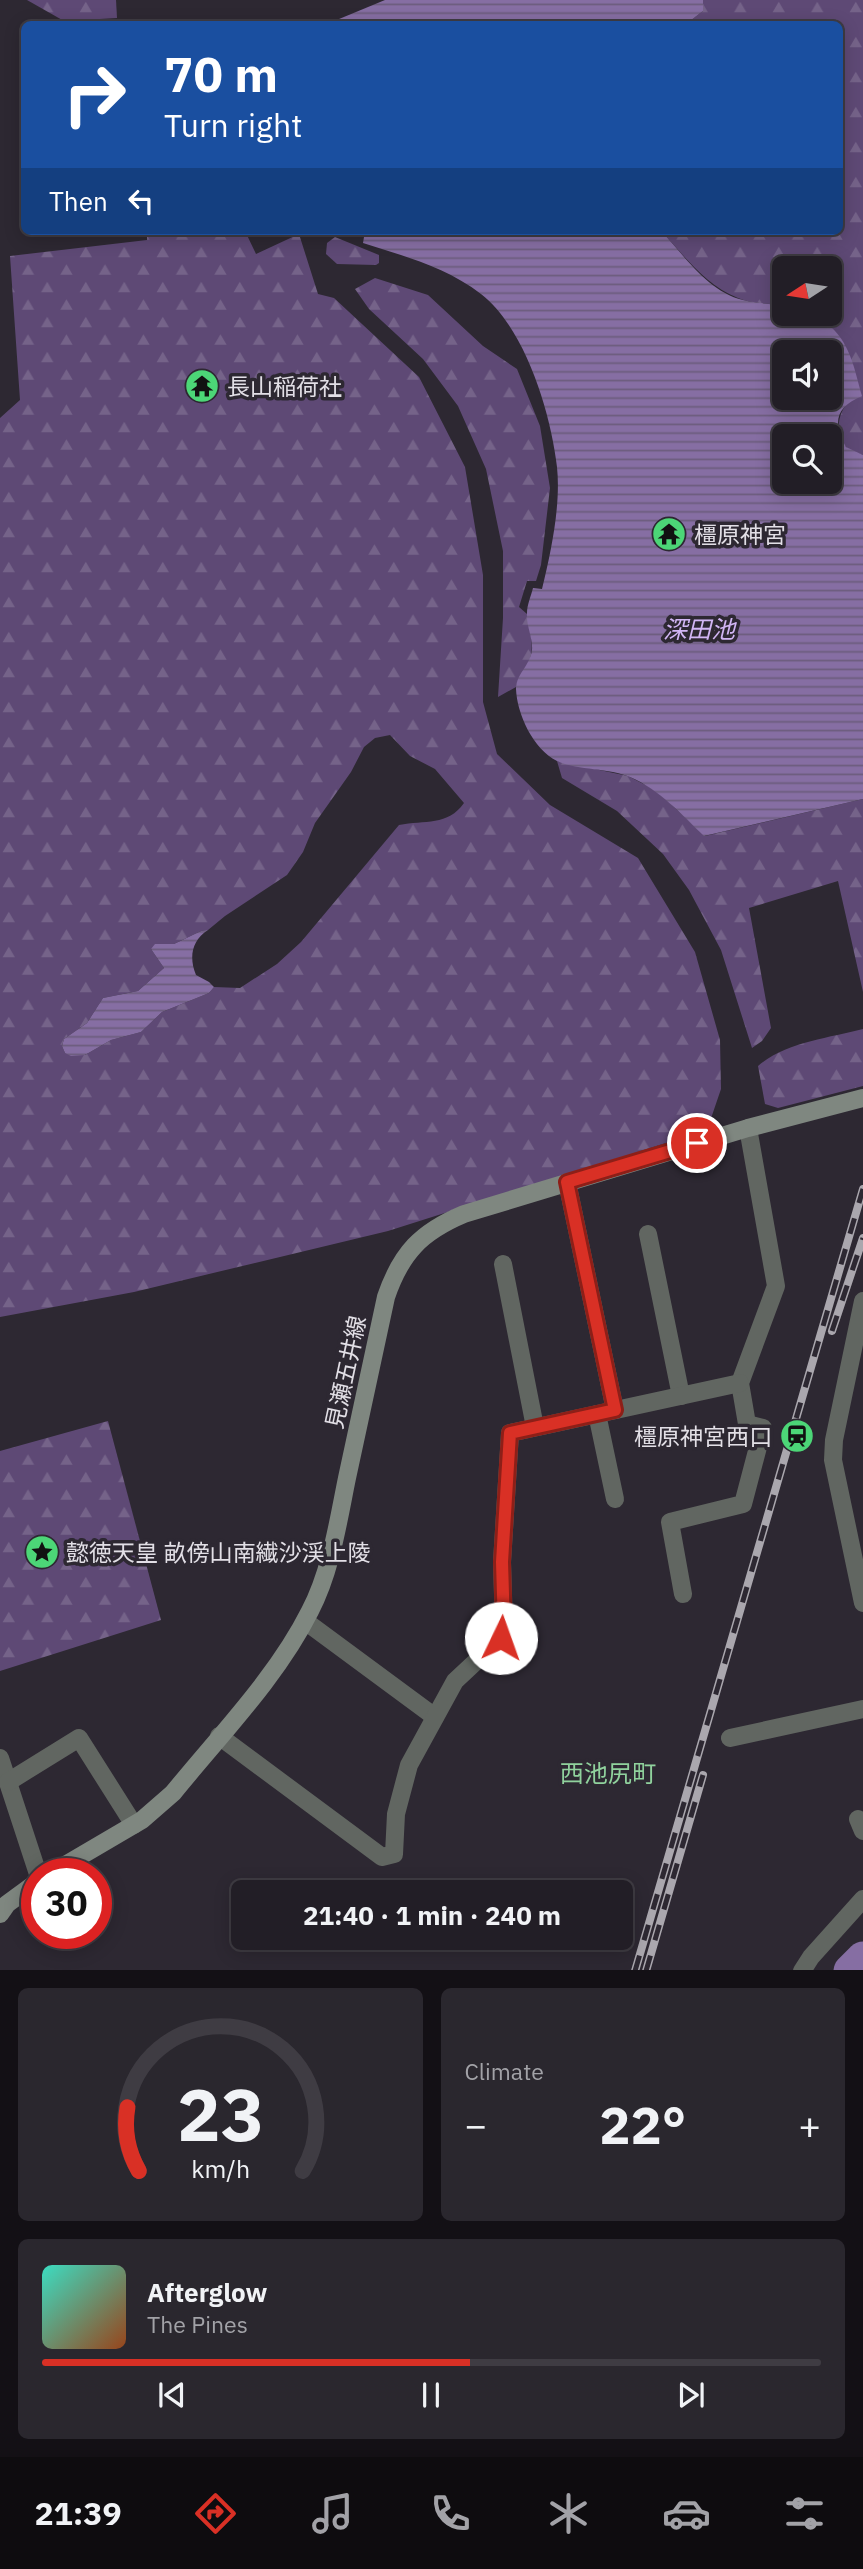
<!DOCTYPE html>
<meta charset="utf-8">
<style>
body{margin:0;font-family:"IBM Plex Sans","Noto Sans JP",sans-serif;background:#2a272e;color:#f1f3f6;height:100vh;display:flex;flex-direction:column;font-size:26px;white-space:nowrap}
*{box-sizing:border-box;margin:0}
p{font-size:23px;color:#a2a2a7}
.icon{flex:none;width:38px;height:38px;fill:none;stroke:currentColor;stroke-width:2;stroke-linecap:round;stroke-linejoin:round}
.map{position:relative;height:1970px;overflow:hidden}
.side{display:flex;flex-direction:column;gap:18px;padding:18px;background:#131015;flex:1}
.side>*{flex:none}
.guide{position:absolute;left:21px;top:21px;width:822px;height:214px;border-radius:10px;box-shadow:0 4px 18px #0003,0 0 0 2px #3f3c43;background:#1a4fa0;color:#fff;overflow:hidden}
.needle{width:46px;rotate:258deg}
.fabs{position:absolute;left:772px;top:256px;display:grid;gap:14px}
.fabs a{display:grid;place-items:center;width:70px;height:70px;border-radius:10px;background:#221e26;box-shadow:0 4px 18px #0003,0 0 0 2px #3f3c43;font-size:35px}
.speed{position:absolute;left:21px;top:1858px;display:flex;gap:14px;font-size:35px;font-weight:700;text-align:center}
.speed>*{display:grid;place-content:center;width:91px;height:91px;border-radius:50%;background:#221e26;box-shadow:0 4px 18px #0003,0 0 0 2px #3f3c43;line-height:1}
.speed .limit{border:10px solid #d22;background:#fff;color:#111}
.pin{position:absolute;display:grid;place-items:center;width:60px;height:60px;color:#fff;margin:-30px;border:4px solid #fff;border-radius:50%;box-shadow:0 2px 7px #0007}
.me{position:absolute;width:77px;margin:-38px;rotate:3deg;stroke-linejoin:round;filter:drop-shadow(0 0 5px #0008)}
.turn{display:flex;align-items:center;gap:24px;height:147px;padding:0 28px;font-size:32px}
.turn .icon{width:91px;height:91px;stroke-width:2.5}
.turn b{display:block;font-size:49px;line-height:60px}
.then{display:flex;align-items:center;height:66px;padding:0 28px;background:#0003;gap:14px;font-size:26px}
.big{font-size:52px;font-weight:700;line-height:1.1}
.side .card{flex:1;display:flex;flex-direction:column;justify-content:center;gap:10px;min-width:0;padding:0 24px;border-radius:10px;background:#2a272e}
.side .dial{align-items:center;gap:0}
.dial svg{height:182px;overflow:visible;fill:none;stroke:#3f3c43;stroke-width:7;stroke-linecap:round;text-anchor:middle}
.dial text{fill:#f1f3f6;stroke:none}
.song{display:flex;align-items:center;gap:21px}
.cover{width:84px;height:84px;border-radius:10px;background:linear-gradient(135deg,hsl(170 70% 55%),hsl(20 70% 35%))}
.played{height:7px;border-radius:4px;background:linear-gradient(90deg,#d93025 55%,#3f3c43 55%)}
.keys{display:flex;justify-content:space-around;direction:ltr}
.heat{display:flex;justify-content:space-between;align-items:center;font-size:38px;direction:ltr}
.side .tiles{flex:1;display:grid;gap:18px;grid-template-columns:1fr 1fr}
.card:last-child{grid-column:span 2}
.trip{position:absolute;left:231px;top:1880px;width:402px;height:70px;border-radius:10px;background:#221e26;box-shadow:0 4px 18px #0003,0 0 0 2px #3f3c43;font-weight:700;line-height:70px;text-align:center}
.tab-bar{display:flex;height:112px;justify-content:space-around;align-items:center;background:#0e0c0f;color:#a2a2a7}
.tab-bar .icon{width:49px;height:49px}
.tab-bar .on{color:#d93025}
.tab-bar b{font-size:32px;color:#f1f3f6}
.map>svg:first-child{display:block}
</style>
<div class="map">
<svg width="863" height="1971" viewBox="0 0 863 1971">
<defs>
<pattern id="forest-firs" width="22" height="20" patternUnits="userSpaceOnUse" patternTransform="scale(1.75)"><rect width="22" height="20" fill="#5e4975"/><path d="M5 1l3.5 6h-7zM16 11l3.5 6h-7z" fill="#756389"/></pattern>
<pattern id="water-rules" width="6" height="5" patternUnits="userSpaceOnUse" patternTransform="scale(1.75)"><rect width="6" height="5" fill="#866ea3"/><path d="M0 2.5h6" fill="none" stroke="#6c5d7d"/></pattern>
</defs>
<rect width="100%" height="100%" fill="#2d2832"/>
<g fill="url(#forest-firs)" fill-rule="evenodd">
<path d="M 27,0 L 116,0 L 117,18 L 64,21 Z"/>
<path d="M 703,0 L 863,0 L 863,455 C 858,453 851,451 847,448 C 834,437 837,409 851,401 L 817,320 L 806,318 L 806,313 L 830,313 L 830,268 L 784,268 L 784,292 L 776,305 C 764,303 750,303 738,298 C 707,286 686,258 664,234 L 657,231 L 840,231 L 840,24 L 686,24 L 703,11 Z"/>
<path d="M 147,231 L 245,231 L 256,254 L 299,234 L 318,294 L 334,298 L 419,377 L 465,467 L 483,575 L 483,702 L 497,754 L 550,805 L 638,858 L 695,952 L 720,1040 L 721,1089 L 707,1130 L 388,1231 L 134,1292 L 0,1317 L 0,418 L 20,400 L 10,256 L 147,240 ZM 390,735 L 410,756 L 435,769 L 464,803 C 448,826 425,820 399,825 L 301,942 L 277,964 L 240,988 L 214,987 L 209,993 L 162,1012 L 141,1032 L 111,1040 L 85,1055 L 65,1053 L 62,1046 L 64,1039 L 87,1023 L 103,998 L 138,991 L 164,968 L 151,949 L 174,944 L 201,931 L 208,930 L 225,916 L 287,875 L 303,852 L 315,823 L 351,772 L 364,747 L 375,738 Z"/>
<path d="M 335,237 L 379,255 L 379,263 L 376,265 L 337,264 L 326,254 L 327,243 Z"/>
<path d="M 375,278 L 428,295 L 483,346 L 517,369 L 540,426 L 550,488 L 541,565 L 536,581 L 527,581 L 519,607 L 527,614 C 530,631 536,651 527,666 C 523,674 518,678 516,687 L 498,697 L 503,618 L 503,551 L 486,469 L 458,406 L 423,359 L 369,309 L 355,289 Z"/>
<path d="M 557,761 L 628,776 L 657,791 L 705,836 L 863,799 L 863,992 L 838,881 L 749,908 L 771,1028 L 762,1041 L 752,1048 L 721,950 L 689,890 L 663,854 L 617,811 L 562,778 Z"/>
<path d="M 863,1029 L 863,1086 L 778,1108 L 765,1104 L 758,1066 C 786,1042 829,1038 863,1029 Z"/>
<path d="M 108,1421 L 161,1620 L 0,1671 L 0,1451 Z"/>
</g>
<g fill="url(#water-rules)" fill-rule="evenodd">
<path d="M 385,0 L 703,0 L 703,11 L 686,24 L 327,24 Z"/>
<path d="M 354,231 L 657,231 L 664,234 C 686,258 709,292 743,300 C 754,303 765,303 776,305 C 786,332 813,310 831,327 C 851,345 855,372 862,396 C 836,407 832,422 846,447 L 863,455 L 863,799 L 704,836 C 681,814 660,790 630,777 C 609,768 575,770 557,761 C 533,749 517,714 516,689 C 516,674 530,666 532,650 C 533,638 526,626 527,613 C 527,605 531,596 533,588 L 542,589 C 551,552 561,505 557,467 C 551,413 525,328 481,294 C 446,267 404,256 363,243 L 364,237 ZM 784,352 L 830,352 L 830,397 L 784,397 ZM 784,436 L 830,436 L 830,481 L 784,481 Z"/>
<path d="M 208,930 C 191,941 189,958 196,975 L 209,982 L 214,987 L 209,993 L 162,1012 L 141,1032 L 111,1040 L 85,1055 L 71,1056 L 65,1053 L 62,1046 L 64,1039 L 87,1023 L 103,998 L 138,991 L 164,968 L 151,949 L 155,944 L 174,944 L 201,931 Z"/>
</g>
<g fill="none" stroke-linecap="round" stroke-linejoin="round">
<path stroke="#866ea3" stroke-width="33" d="M 850,1971 L 863,1958"/>
<g stroke="#616661" stroke-width="18">
<path d="M 567,1182 L 615,1410"/>
<path d="M 648,1234 L 681,1396"/>
<path d="M 503,1264 L 535,1427"/>
<path d="M 863,1301 L 834,1440 L 833,1460 L 863,1603"/>
<path d="M 597,1414 L 615,1499"/>
<path d="M 683,1594 L 670,1522 L 743,1504 L 763,1428 L 747,1424 L 740,1383 L 776,1286 L 748,1128"/>
<path d="M 305,1621 L 435,1717"/>
<path d="M 219,1736 L 382,1857 L 394,1854 L 396,1814 L 409,1765 L 455,1681 L 501,1638 L 504,1627 L 502,1562 L 510,1433 L 740,1383"/>
<path d="M 730,1738 L 863,1709"/>
<path d="M 0,1758 L 38,1874"/>
<path d="M 8,1782 L 79,1738 L 134,1825"/>
<path d="M 858,1819 L 863,1831"/>
<path d="M 802,1971 L 811,1957 L 863,1899"/>
</g>
<g stroke="#7f8780" stroke-width="18">
<path d="M 50,1874 L 142,1820 L 173,1793 C 220,1735 277,1677 310,1611 C 331,1571 338,1522 347,1478 C 360,1418 373,1357 386,1297 C 401,1253 421,1232 464,1214 L 748,1128 L 863,1098"/>
<path d="M 0,1914 L 7,1904 L 37,1882"/>
</g>
<g stroke="#aaa7ae" stroke-width="8">
<g id="rail">
<path d="M 832,1331 L 863,1238"/>
<path d="M 635,1971 L 863,1189"/>
<path d="M 646,1971 L 703,1775"/>
</g>
</g>
<use href="#rail" stroke="#2d2832" stroke-width="5" stroke-dasharray="16" stroke-linecap="butt"/>
</g>
<g fill="none" stroke-linecap="round" stroke-linejoin="round">
<g stroke="#8d1f18" stroke-width="18">
<path id="route" d="M 501,1638 L 504,1627 L 502,1562 L 510,1433 L 615,1410 L 567,1182 L 697,1143"/>
</g>
<use href="#route" stroke="#d93025" stroke-width="12"/>
</g>
<defs>
<g id="temple-disc" transform="scale(1.75)"><circle r="9.5" fill="#4cd677" stroke="#2d2832"/><path d="M0-6L5-2H3V0L6.5 2.5H4V6H1.5V3h-3V6H-4V2.5H-6.5L-3 0V-2H-5Z" fill="#111"/></g>
<g id="station-disc" transform="scale(1.75)"><circle r="9.5" fill="#4cd677" stroke="#2d2832"/><path d="M-3-6H3Q5-6 5-4V2Q5 4 3 4L4.5 6H3L1.5 4h-3L-3 6H-4.5L-3 4Q-5 4-5 2V-4Q-5-6-3-6ZM-3.5-4v3h7v-3ZM-3.5 1v1.5H-2V1ZM2 1v1.5H3.5V1Z" fill="#111"/></g>
<g id="sight-disc" transform="scale(1.75)"><circle r="9.5" fill="#4cd677" stroke="#2d2832"/><path d="M0-6L1.8-2.2L6-1.7L2.9 1.2L3.7 5.4L0 3.3L-3.7 5.4L-2.9 1.2L-6-1.7L-1.8-2.2Z" fill="#111"/></g>
</defs>
<g fill-rule="evenodd">
<use href="#temple-disc" x="202" y="386"/>
<use href="#temple-disc" x="669" y="534"/>
<use href="#station-disc" x="797" y="1436"/>
<use href="#sight-disc" x="42" y="1552"/>
</g>
<g text-anchor="middle" dominant-baseline="central" stroke-width="7" stroke-linejoin="round" paint-order="stroke">
<g font-size="23" fill="#e2dfe6" stroke="#2d2832" text-anchor="start">
<text x="227" y="386">長山稲荷社</text>
<text x="694" y="534">橿原神宮</text>
<text x="772" y="1436" text-anchor="end">橿原神宮西口</text>
<text x="66" y="1552">懿徳天皇 畝傍山南繊沙渓上陵</text>
</g>
<g font-size="23" fill="#e2dfe6" stroke="#2d2832">
<text transform="translate(345 1372) rotate(-78)">見瀬五井線</text>
</g>
<g font-size="24" font-style="italic" fill="#d2b6f5" stroke="#2d2832">
<text x="699" y="629">深田池</text>
</g>
<g font-size="24" fill="#90d29d" stroke="#2d2832">
<text x="608" y="1773">西池尻町</text>
</g>
</g>
</svg>
<div class="fabs">
<a><svg class="needle" viewBox="-14 -14 28 28"><path d="M0-13l5 13h-10z" fill="#e53935"/><path d="M0 13l5-13h-10z" fill="#a2a2a7"/></svg></a>
<a><svg class="icon" aria-label="sound" viewBox="0 0 24 24"><path d="M4 9h4l5-4v14l-5-4H4zM17 9q2 3 0 6"/></svg></a>
<a><svg class="icon" aria-label="search" viewBox="0 0 24 24"><circle cx="10" cy="10" r="6"/><path d="M15 15l6 6"/></svg></a>
</div>
<div class="speed"><div class="limit">30</div></div>
<div class="pin" style="left:697px;top:1143px;background:#d93025"><svg class="icon" aria-label="arrive" viewBox="0 0 24 24"><path d="M6 21V4h12l-3 4 3 4H6"/></svg></div>
<svg class="me" style="left:501px;top:1638px" viewBox="-20 -20 40 40"><circle r="19" fill="#fff"/><path d="M0-13L10 11 0 6-10 11z" fill="#d93025"/></svg>
<div class="trip">21:40 · 1 min · 240 m</div>
<div class="guide">
<div class="turn"><svg class="icon" aria-label="right" viewBox="0 0 24 24"><path d="M7 20v-9h11M14 6l5 5-5 5"/></svg><div><b>70 m</b>Turn right</div></div>
<div class="then">Then<svg class="icon" aria-label="left" viewBox="0 0 24 24"><path d="M17 20v-9H6M10 6l-5 5 5 5"/></svg></div>
</div>
</div>
<section class="side">
<div class="tiles">
<div class="card dial"><svg viewBox="0 0 100 80">
<path d="M14 69A42 42 0 1 1 86 69"/>
<path d="M14 69A42 42 0 0 1 9 41" stroke="#d93025"/>
<text x="50" y="56" font-size="32" font-weight="700">23</text>
<text x="50" y="72" font-size="11">km/h</text>
</svg></div>
<div class="card"><p>Climate</p>
<div class="heat"><a>−</a><b class="big">22°</b><a>+</a></div>
</div>
<div class="card">
<div class="song"><i class="cover"></i><div><b>Afterglow</b><p>The Pines</p></div></div>
<div class="played"></div>
<div class="keys"><svg class="icon" aria-label="previous" viewBox="0 0 24 24"><path d="M18 5L8 12l10 7zM5 5v14"/></svg><svg class="icon" aria-label="pause" viewBox="0 0 24 24"><path d="M8 5v14M16 5v14"/></svg><svg class="icon" aria-label="next" viewBox="0 0 24 24"><path d="M6 5l10 7-10 7zM19 5v14"/></svg></div>
</div>
</div>
</section>
<nav class="tab-bar">
<b>21:39</b>
<svg class="icon on" aria-label="directions" viewBox="0 0 24 24"><path d="M12 3l9 9-9 9-9-9zM9 14v-3h6M13 9l2 2-2 2"/></svg>
<svg class="icon" aria-label="music" viewBox="0 0 24 24"><path d="M9 18V5l10-2v13"/><circle cx="6" cy="18" r="3"/><circle cx="16" cy="16" r="3"/></svg>
<svg class="icon" aria-label="phone" viewBox="0 0 24 24"><path d="M5 4h4l2 5-3 2q2 4 5 5l2-3 5 2v4C11 20 4 13 5 4z"/></svg>
<svg class="icon" aria-label="climate" viewBox="0 0 24 24"><path d="M12 3v18M4 7l16 10M4 17L20 7"/></svg>
<svg class="icon" aria-label="car" viewBox="0 0 24 24"><path d="M5 17H2v-5l4-1 3-4h7l3 4 3 1v5h-3M9 17h6M6 11h13"/><circle cx="7" cy="17" r="2"/><circle cx="17" cy="17" r="2"/></svg>
<svg class="icon" aria-label="filters" viewBox="0 0 24 24"><path d="M4 7h16M4 17h16"/><circle cx="9" cy="7" r="2"/><circle cx="15" cy="17" r="2"/></svg>
</nav>
